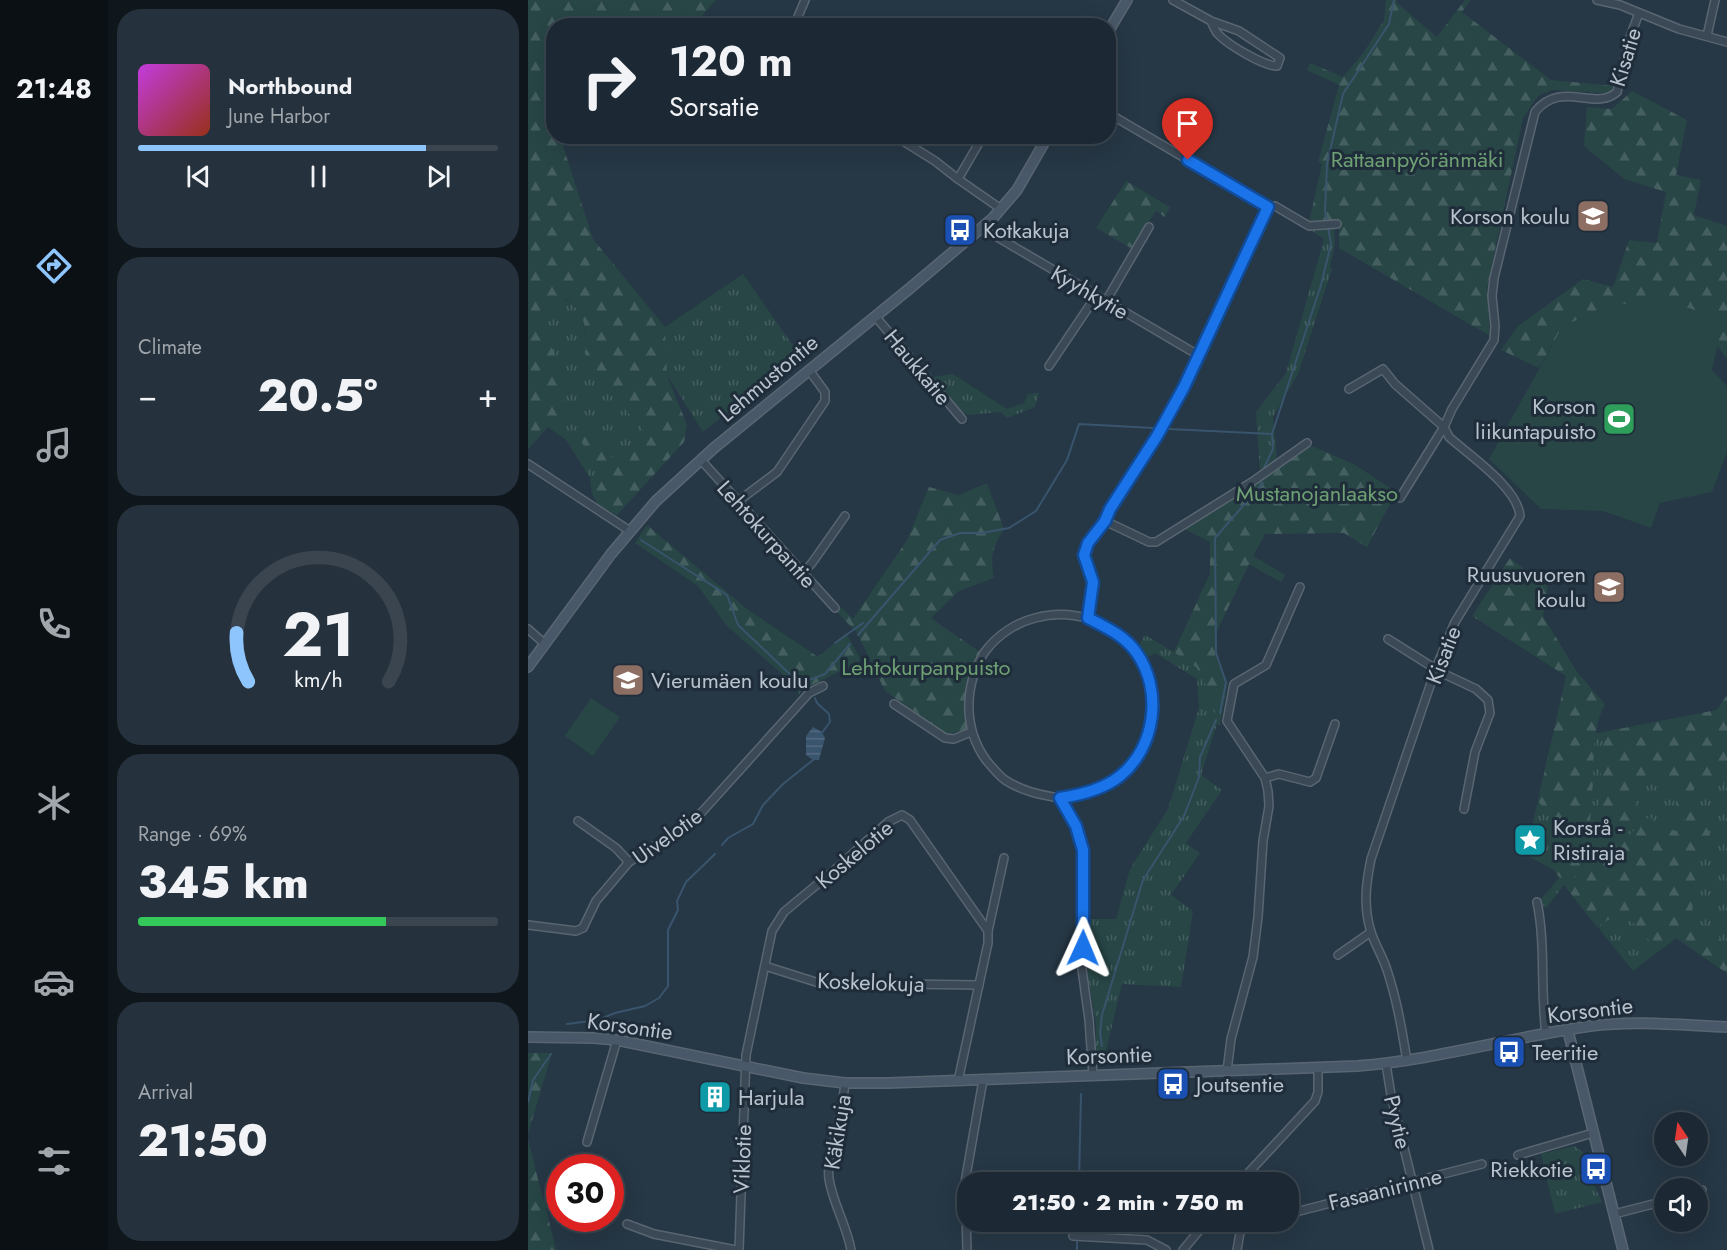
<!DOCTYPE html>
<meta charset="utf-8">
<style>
body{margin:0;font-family:Jost,sans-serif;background:#25313c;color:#f1f3f6;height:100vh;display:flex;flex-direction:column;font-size:22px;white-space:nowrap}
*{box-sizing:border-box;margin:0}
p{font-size:20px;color:#a0a6ac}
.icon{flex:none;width:33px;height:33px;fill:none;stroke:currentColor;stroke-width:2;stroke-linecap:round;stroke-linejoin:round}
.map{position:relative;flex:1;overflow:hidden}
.panel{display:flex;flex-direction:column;gap:9px;padding:9px;background:#0f171d;width:420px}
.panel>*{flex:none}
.banner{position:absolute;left:18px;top:18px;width:570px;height:126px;border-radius:24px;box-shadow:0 6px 24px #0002,0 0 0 2px #3a454f;background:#1c2934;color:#f1f3f6;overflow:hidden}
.needle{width:39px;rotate:347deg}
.controls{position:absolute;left:1126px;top:1112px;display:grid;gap:12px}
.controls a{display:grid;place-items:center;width:54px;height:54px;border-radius:50%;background:#1c2934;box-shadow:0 6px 24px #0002,0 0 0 2px #3a454f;font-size:30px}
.speed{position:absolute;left:18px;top:1154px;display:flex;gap:12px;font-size:30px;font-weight:700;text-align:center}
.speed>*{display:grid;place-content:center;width:78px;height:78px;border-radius:50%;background:#1c2934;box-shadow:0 6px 24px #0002,0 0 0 2px #3a454f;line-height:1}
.speed .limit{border:9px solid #d22;background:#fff;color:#111}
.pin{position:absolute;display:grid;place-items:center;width:51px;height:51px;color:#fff;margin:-62px -26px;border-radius:50% 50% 50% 0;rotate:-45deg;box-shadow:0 0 6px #0007}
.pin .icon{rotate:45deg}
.me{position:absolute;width:66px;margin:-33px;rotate:1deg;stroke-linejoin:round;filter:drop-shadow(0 0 4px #0008)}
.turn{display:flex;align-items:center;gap:21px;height:126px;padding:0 24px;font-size:27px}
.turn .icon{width:78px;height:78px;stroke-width:2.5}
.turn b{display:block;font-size:42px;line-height:51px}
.big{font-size:45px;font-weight:800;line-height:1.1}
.panel .tile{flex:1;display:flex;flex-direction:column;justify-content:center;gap:9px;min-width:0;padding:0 21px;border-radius:24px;background:#25313c}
.panel .dial{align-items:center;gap:0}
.dial svg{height:156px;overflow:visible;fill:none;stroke:#3a454f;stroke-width:7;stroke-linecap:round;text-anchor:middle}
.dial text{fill:#f1f3f6;stroke:none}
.song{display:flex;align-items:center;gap:18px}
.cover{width:72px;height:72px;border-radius:9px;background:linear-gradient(135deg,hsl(290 70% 55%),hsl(10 70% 35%))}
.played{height:6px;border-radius:3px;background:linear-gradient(90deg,#8ec5fd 80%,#3a454f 80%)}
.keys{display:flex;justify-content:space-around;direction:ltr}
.heat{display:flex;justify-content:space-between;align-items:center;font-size:33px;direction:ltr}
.charge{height:9px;border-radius:4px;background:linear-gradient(90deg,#34c759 69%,#3a454f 0)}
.trip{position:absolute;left:429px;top:1172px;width:342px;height:60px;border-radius:24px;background:#1c2934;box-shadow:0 6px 24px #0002,0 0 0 2px #3a454f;font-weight:800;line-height:60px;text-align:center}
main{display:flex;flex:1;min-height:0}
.tabs{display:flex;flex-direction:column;width:108px;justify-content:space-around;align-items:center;background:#0b1015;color:#a0a6ac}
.tabs .icon{width:42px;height:42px}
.tabs .active{color:#8ec5fd}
.tabs b{font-size:27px;color:#f1f3f6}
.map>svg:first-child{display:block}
</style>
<main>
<nav class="tabs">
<b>21:48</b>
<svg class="icon active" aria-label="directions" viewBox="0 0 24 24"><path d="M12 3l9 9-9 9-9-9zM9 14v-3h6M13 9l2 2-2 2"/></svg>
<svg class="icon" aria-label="music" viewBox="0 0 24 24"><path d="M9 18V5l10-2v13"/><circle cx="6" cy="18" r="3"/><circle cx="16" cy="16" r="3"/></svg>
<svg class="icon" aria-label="phone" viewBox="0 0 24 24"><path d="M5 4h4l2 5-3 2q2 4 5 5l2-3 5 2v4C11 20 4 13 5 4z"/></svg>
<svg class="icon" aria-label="climate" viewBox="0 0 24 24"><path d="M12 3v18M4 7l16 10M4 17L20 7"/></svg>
<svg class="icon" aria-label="car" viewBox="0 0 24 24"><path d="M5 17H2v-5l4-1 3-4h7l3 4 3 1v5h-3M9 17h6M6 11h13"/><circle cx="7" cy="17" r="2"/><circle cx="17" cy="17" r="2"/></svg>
<svg class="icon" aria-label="filters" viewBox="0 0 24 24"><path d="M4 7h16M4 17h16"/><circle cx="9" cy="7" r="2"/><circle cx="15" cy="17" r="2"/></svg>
</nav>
<section class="panel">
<div class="tile">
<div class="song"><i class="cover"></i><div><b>Northbound</b><p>June Harbor</p></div></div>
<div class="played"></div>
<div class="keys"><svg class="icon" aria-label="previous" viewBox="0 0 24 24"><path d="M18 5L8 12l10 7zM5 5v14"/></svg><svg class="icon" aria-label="pause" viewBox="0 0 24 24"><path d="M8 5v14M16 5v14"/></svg><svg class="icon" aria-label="next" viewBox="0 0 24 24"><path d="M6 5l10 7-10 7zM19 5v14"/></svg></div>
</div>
<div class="tile"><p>Climate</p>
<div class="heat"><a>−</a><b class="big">20.5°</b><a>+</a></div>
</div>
<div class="tile dial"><svg viewBox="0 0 100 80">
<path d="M14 69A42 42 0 1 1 86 69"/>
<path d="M14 69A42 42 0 0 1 8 44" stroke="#8ec5fd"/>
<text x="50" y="56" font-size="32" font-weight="700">21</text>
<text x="50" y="72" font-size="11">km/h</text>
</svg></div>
<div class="tile"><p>Range · 69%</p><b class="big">345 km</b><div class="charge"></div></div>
<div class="tile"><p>Arrival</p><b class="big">21:50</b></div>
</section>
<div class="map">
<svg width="1199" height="1250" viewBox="0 0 1199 1250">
<defs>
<pattern id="grass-tufts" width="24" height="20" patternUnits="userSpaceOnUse" patternTransform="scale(1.5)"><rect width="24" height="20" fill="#284646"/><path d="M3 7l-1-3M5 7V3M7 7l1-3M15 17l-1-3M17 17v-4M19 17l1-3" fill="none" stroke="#455f60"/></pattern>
<pattern id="forest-firs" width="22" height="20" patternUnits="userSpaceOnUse" patternTransform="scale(1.5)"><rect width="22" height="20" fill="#284646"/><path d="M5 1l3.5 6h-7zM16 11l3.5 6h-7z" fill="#455f60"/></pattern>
<pattern id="water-rules" width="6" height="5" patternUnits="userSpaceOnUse" patternTransform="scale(1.5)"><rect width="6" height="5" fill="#39546d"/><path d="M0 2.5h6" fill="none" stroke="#546b81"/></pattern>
</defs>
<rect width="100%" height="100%" fill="#263745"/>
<g fill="url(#grass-tufts)">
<path d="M 806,227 L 807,243 L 802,267 L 804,269 L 770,374 L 745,417 L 749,459 L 732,471 L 728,412 L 758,373 L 796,239 L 781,229 Z"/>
<path d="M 215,274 L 271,354 L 175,432 L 139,375 L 137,327 Z"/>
<path d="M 36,298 L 51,310 L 56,323 L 58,355 L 120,435 L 88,460 L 80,454 L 54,421 L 74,474 L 64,494 L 62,478 L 38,440 L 20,427 L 25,417 L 38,413 L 10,324 L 16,306 Z"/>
<path d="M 425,374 L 479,409 L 496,403 L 500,394 L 511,393 L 507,407 L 479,418 L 472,412 L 440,415 L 433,412 L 403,377 Z"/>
<path d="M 784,446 L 827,465 L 868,492 L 839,547 L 816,533 L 737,533 L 725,556 L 757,575 L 753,582 L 721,564 L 687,635 L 687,654 L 697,683 L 700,682 L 692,725 L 689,724 L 673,775 L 694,790 L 658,843 L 672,853 L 643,895 L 665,911 L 653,987 L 594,984 L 577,1055 L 568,1055 L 568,1024 L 560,976 L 560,919 L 588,919 L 602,869 L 640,809 L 671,708 L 669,679 L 627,653 L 617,659 L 610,647 L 617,635 L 646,652 L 682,574 L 682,542 L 657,529 Z"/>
<path d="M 1199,695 L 1199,973 L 1148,938 L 1105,971 L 1036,885 L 1018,908 L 1012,903 L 1014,898 L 1031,878 L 1026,870 L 992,852 L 1001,840 L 1023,742 L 1189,710 Z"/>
<path d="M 1046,1146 L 1055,1152 L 1061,1174 L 1074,1202 L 1027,1214 L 1013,1154 Z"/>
</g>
<g fill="url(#forest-firs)">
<path d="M 0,0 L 188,0 L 166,25 L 26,26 L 26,136 L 46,137 L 35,146 L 65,239 L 137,327 L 139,375 L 159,425 L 156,442 L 89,515 L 70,505 L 64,494 L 74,473 L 54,443 L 47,419 L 54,421 L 80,454 L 88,460 L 120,435 L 83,393 L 58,355 L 56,323 L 51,310 L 37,298 L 16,306 L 10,324 L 26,352 L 39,413 L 25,417 L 22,425 L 0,449 Z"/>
<path d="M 858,0 L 869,0 L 869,3 L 909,37 L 937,0 L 943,0 L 934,12 L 1023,80 L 1087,86 L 1082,92 L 1074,93 L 1024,90 L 1010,96 L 995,118 L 959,288 L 962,336 L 811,248 L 811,222 L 781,222 L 794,164 L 790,162 L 811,85 L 779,70 L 782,63 L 815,77 L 836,52 L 856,20 Z"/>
<path d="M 1104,91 L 1159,120 L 1148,175 L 1173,180 L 1166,215 L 1199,226 L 1199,359 L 1178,331 L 1085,305 L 1035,326 L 1011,368 L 973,350 L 990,326 L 1055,279 L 1085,287 L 1101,240 L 1129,243 L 1138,192 L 1096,179 L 1056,146 L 1059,107 L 1084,109 Z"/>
<path d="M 598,181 L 642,207 L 637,217 L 628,211 L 603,248 L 568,228 Z"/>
<path d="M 784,446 L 827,465 L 868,492 L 839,547 L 816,533 L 737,534 L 725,556 L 757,575 L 753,582 L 721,564 L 687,635 L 687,654 L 698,683 L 694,716 L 686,712 L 675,677 L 668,667 L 646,652 L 682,574 L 682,542 L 657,529 Z"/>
<path d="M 459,483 L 476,529 C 464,549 462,555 466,578 L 431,591 L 403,618 L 452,652 C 439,677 434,702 440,730 L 419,734 L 357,691 L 329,633 L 309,612 L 313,607 L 325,619 L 379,540 L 401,487 L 431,495 Z"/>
<path d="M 119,525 L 219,609 L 290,657 L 318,633 L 332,658 L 331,662 L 278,688 L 271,694 L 269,687 L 198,625 L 170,586 L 107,543 Z"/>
<path d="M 982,558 L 1020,587 L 1015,616 L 1049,672 L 1077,704 C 1064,729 1066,755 1065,782 C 1063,808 1060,832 1063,858 L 1050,868 L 1032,878 L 1026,870 L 1029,854 L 1014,841 L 1025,819 L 1010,801 L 1038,676 L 944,616 Z"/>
<path d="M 1199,695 L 1199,784 L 1173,778 L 1165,791 L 1163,801 L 1181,832 L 1183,847 L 1172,859 L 1165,890 L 1164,924 L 1185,926 L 1199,950 L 1199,973 L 1148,938 L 1131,951 L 1094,911 L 1069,927 L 1036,885 L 1088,847 L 1121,817 L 1137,827 L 1148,831 L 1156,820 L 1148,809 L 1148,788 L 1159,778 L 1172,778 L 1160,769 L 1144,782 C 1137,778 1128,773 1120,775 C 1104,779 1103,802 1114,811 L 1072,851 L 1069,824 L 1076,732 L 1189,710 Z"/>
<path d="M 0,1053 L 24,1053 L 0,1134 Z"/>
<path d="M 0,1139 L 15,1199 L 31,1202 L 31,1211 L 18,1208 L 28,1250 L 0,1250 Z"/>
</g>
<g fill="#284646">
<path d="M 1118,293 L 1195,320 L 1184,370 L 1199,386 L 1199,452 L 1184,492 L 1132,503 L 1123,528 L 1075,511 L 1013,509 L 961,459 L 1035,326 L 1085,305 L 1117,302 Z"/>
<path d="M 63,698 L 92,717 L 65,756 L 37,736 Z"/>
</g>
<path fill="url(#water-rules)" d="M 285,727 L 294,732 L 297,738 L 291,760 L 285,760 L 278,755 L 278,736 Z"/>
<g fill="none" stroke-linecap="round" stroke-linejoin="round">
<g stroke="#39546d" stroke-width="2">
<path d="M 641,429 L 744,434"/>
<path d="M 735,470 L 745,449 L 744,434 L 793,285 L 803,244 L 797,211 L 799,164 L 815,94 L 861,24 L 866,0"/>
<path d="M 113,540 L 199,595 L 210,625 L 267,679 L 281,680 L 297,674 L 322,644"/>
<path d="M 330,635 L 412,540 L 432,533 L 454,533 L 481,528 L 508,511 L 539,460 L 551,424 L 625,428"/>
<path d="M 307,643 L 335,623"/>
<path d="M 287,698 L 289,703 L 301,714 L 302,722 L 293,734"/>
<path d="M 692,713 L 698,682 L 688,653 L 687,538 L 735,483"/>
<path d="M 194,845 L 200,838 L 225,824 L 235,805 L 255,784 L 285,760"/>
<path d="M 39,1024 L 70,1020 L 87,1013 L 117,1006 L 131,998 L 140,986 L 140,930 L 150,910 L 149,901 L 158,882 L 187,854"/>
<path d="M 574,1046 L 572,1033 L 574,1015 L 615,880 L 656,816 L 671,777 L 672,757 L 688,720"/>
<path d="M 0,1102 L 5,1080 L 23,1054"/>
<path d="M 551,1182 L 553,1094"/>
<path d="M 550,1232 L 550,1221"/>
<path d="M 549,1250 L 549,1242"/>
</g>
<g stroke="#596672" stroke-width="10">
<g id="street">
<path d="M 645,0 L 683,21 L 711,31 L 752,58 L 749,66 C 736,66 700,45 690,34 C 687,31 685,25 683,21"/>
<path d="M 1069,0 L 1092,5 L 1151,29 L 1199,42"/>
<path d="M 266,26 L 277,0"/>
<path d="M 1179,36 L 1187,0"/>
<path d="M 367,136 L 407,161 L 430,179"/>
<path d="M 455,136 L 430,179 L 473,209"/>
<path d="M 740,207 L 747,206 L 781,226 L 809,224"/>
<path d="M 454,228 L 670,355"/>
<path d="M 578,301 L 621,227"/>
<path d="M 347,316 L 434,419"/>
<path d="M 521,366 L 568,296"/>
<path d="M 821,389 L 855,369 L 867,384 L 916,427 L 872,498"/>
<path d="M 173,460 L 307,608"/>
<path d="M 0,464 L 102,531"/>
<path d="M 209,502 L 249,472 L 297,401 L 297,392 L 281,370"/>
<path d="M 577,521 L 621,542 L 628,542 L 724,482 L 779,443"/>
<path d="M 275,573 L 284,563 L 317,516"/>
<path d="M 559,618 L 565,582 L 556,555 L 560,543 L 577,521 L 582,509 L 629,436 L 656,387 L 740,207 L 580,113"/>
<path d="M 0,629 L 17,644"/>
<path d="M 860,639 L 914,673 L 948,689 L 960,700 L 962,713 L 947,752 L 936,809"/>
<path d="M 366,704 L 417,738 L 426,739 L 443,732"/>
<path d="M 737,778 L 751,774 L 782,782 L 788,778 L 807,724"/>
<path d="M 532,798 C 512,795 494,791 477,780 C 470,775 464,767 458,760 C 435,728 436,686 456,653 C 468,636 487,623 507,618 C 585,597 651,676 614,748 C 607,762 597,774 584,782 C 570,791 549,796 532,798 L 548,826 L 555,850 L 554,969 L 561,1020 L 565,1075"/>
<path d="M 50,821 L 88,848 L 101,862"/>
<path d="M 1009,902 C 1018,945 1012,990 1018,1034"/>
<path d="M 0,925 L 48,931 L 55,928 L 68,901 L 101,862 L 160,824 L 174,812 L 264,712 L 281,693 L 295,686"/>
<path d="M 460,931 L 476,858"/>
<path d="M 810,955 L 843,932"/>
<path d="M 237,966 L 291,983 L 451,985"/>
<path d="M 879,1061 C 874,1030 869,1000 859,970 C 855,957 847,945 843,932 C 835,907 838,883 843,859 L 908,668 L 927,622 L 992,516 C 990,488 942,456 921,437 L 916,427 L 924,409 L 966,340 L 967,326 L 964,296 L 966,278 L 1007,112 C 1033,79 1067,112 1089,92 L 1102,37 L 1111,13"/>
<path d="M 858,1064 L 863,1095 L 901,1250"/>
<path d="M 699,1071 L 703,1039 L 725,957 L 730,917 L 735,841 L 741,806 L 740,791 L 737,778 L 699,721 L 706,684 L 738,665 L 772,587"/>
<path d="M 317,1083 C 315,1102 311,1120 307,1138 C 304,1151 299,1165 301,1179 C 305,1204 319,1226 323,1250"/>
<path d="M 59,1142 L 89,1040"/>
<path d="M 990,1155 L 1065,1133"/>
<path d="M 712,1182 L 787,1101 L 790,1092 L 790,1069"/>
<path d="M 1170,1192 L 1174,1190"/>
<path d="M 760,1214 L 954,1164"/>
<path d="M 1086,1214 L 1137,1201"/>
<path d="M 99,1224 L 126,1234 L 208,1250"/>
<path d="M 714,1224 L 731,1221"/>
<path d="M 545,1236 L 619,1240 L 638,1250"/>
<path d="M 211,1250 L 218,1055 L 244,931 L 256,912 L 310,867 L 360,822 L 374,815 L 382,820 L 460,931 L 460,943 L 430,1081"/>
<path d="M 439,1250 L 437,1182 L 455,1080"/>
<path d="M 655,1250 L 679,1221"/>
<path d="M 709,1250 L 714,1221"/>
</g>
</g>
<g stroke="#596672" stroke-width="12">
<g id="secondary">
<path d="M 580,32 L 599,0"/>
<path d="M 0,667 L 83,554 L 128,501 L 186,448 L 381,289 L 465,218 L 489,190 L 520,136"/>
<path d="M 1040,1031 L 1095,1250"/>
<path d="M 0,1037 L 65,1038 L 89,1040 L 275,1078 L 317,1083 L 360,1083 L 829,1066 C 908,1060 984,1037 1062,1026 C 1108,1020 1153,1025 1199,1027"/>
</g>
</g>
<use href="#street" stroke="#3b4855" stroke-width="7"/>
<use href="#secondary" stroke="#495868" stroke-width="9"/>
</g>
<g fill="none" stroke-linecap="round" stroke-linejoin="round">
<g stroke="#114b97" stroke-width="15">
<path id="route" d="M 555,948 L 555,850 L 548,826 L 532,798 C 552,795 576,789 592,776 C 628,747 635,690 608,652 C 596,635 577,627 560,618 L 565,582 L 556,555 L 560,543 L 577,521 L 582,509 L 629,436 L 656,387 L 740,207 L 660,160"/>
</g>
<use href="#route" stroke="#1a73e8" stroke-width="10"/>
</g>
<defs>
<g id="school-square" transform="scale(1.725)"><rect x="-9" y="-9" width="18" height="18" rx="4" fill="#8d6e63" stroke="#1f2d3a"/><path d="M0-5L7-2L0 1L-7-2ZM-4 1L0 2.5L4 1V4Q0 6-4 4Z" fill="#fff"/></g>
<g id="bus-square" transform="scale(1.725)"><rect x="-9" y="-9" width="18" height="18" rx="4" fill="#1a4fb4" stroke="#1f2d3a"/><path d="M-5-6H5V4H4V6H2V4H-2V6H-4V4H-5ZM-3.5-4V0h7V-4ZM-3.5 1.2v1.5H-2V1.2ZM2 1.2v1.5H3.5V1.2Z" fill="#fff"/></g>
<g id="stadium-square" transform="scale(1.725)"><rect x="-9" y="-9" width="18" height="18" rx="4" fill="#2e9e5b" stroke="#1f2d3a"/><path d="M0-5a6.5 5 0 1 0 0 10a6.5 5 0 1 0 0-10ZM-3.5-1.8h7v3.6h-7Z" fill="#fff"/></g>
<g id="sight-square" transform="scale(1.725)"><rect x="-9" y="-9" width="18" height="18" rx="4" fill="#0f9aa8" stroke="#1f2d3a"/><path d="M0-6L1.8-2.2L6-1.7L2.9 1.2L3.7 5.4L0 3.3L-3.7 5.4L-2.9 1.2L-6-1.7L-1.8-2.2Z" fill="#fff"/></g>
<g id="building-square" transform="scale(1.725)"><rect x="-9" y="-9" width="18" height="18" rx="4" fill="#0f9aa8" stroke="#1f2d3a"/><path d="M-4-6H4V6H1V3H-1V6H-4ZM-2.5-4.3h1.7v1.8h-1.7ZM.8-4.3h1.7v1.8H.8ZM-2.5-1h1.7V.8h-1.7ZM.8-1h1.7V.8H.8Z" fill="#fff"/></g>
</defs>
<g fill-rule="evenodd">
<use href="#school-square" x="1065" y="216"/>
<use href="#bus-square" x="432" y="230"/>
<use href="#stadium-square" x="1091" y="419"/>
<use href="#school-square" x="1081" y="587"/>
<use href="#school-square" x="100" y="680"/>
<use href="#sight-square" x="1002" y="840"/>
<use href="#bus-square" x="981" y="1052"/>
<use href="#bus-square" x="645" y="1084"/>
<use href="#building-square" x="187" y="1097"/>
<use href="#bus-square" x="1068" y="1169"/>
</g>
<g text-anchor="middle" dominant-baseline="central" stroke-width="6" stroke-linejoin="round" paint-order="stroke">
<g font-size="22" fill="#b9c3ce" stroke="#1f2d3a">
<text transform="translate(1097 57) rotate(-73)">Kisatie</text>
<text transform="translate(562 292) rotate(30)">Kyyhkytie</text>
<text transform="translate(390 367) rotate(50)">Haukkatie</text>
<text transform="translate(240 378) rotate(-40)">Lehmustontie</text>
<text transform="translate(239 534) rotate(48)">Lehtokurpantie</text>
<text transform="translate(915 655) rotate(-69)">Kisatie</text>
<text transform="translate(139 836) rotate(-36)">Uivelotie</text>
<text transform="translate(326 854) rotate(-40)">Koskelotie</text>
<text transform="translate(343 982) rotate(2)">Koskelokuja</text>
<text transform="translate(1062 1010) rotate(-7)">Korsontie</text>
<text transform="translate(102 1026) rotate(8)">Korsontie</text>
<text transform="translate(581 1055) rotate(-2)">Korsontie</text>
<text transform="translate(870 1122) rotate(76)">Pyytie</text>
<text transform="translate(309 1132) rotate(-81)">Käkikuja</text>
<text transform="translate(214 1159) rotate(-88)">Viklotie</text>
<text transform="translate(857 1189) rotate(-14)">Fasaanirinne</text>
</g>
<g font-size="22" fill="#6ea074" stroke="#1f2d3a">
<text x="889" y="159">Rattaanpyöränmäki</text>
<text x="789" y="493">Mustanojanlaakso</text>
<text x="398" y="667">Lehtokurpanpuisto</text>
</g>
<g font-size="22" fill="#b9c3ce" stroke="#1f2d3a" text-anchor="start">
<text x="1042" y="216" text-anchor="end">Korson koulu</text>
<text x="455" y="230">Kotkakuja</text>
<text x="1068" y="406" text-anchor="end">Korson<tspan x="1068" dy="25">liikuntapuisto</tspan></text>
<text x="1058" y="574" text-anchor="end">Ruusuvuoren<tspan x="1058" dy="25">koulu</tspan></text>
<text x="123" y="680">Vierumäen koulu</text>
<text x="1025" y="827">Korsrå -<tspan x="1025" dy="25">Ristiraja</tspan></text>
<text x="1004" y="1052">Teeritie</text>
<text x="668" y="1084">Joutsentie</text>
<text x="210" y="1097">Harjula</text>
<text x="1045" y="1169" text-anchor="end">Riekkotie</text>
</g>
</g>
</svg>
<div class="controls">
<a><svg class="needle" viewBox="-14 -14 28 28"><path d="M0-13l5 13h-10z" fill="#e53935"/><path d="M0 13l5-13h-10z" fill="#a0a6ac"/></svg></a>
<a><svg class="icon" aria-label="sound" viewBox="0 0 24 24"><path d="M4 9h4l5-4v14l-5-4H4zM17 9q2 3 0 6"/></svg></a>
</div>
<div class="speed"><div class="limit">30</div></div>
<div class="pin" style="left:660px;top:160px;background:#d93025"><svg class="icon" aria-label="arrive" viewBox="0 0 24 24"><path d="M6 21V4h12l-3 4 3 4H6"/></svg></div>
<svg class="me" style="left:555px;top:948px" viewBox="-20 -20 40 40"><path d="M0-17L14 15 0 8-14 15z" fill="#1a73e8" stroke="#fff" stroke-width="4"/></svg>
<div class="trip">21:50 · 2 min · 750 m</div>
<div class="banner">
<div class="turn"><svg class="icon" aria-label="right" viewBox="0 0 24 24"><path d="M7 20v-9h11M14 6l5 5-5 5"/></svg><div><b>120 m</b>Sorsatie</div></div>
</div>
</div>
</main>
